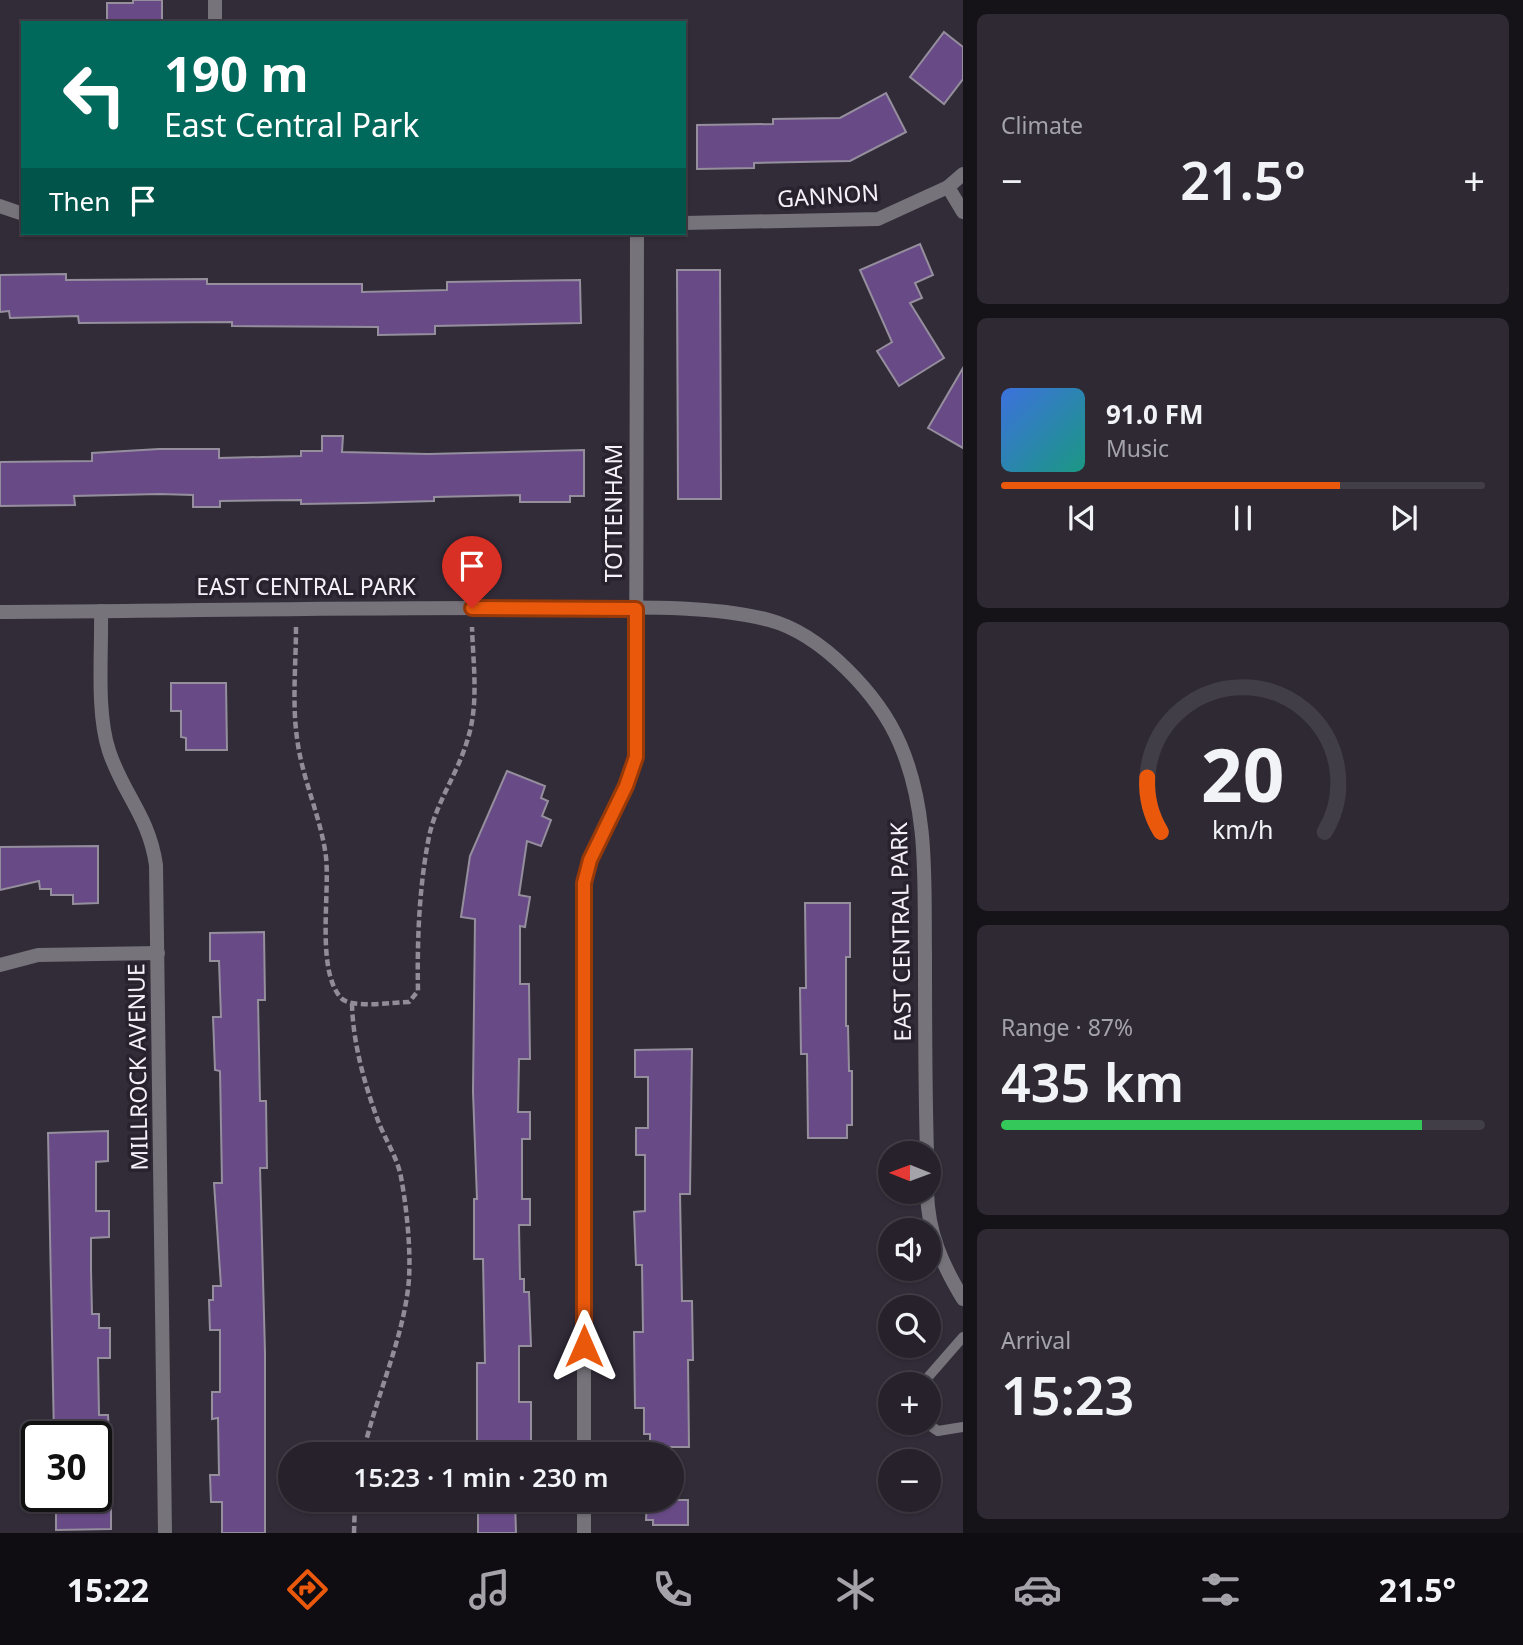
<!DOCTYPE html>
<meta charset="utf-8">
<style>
body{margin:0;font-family:"Noto Sans",sans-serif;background:#2e2933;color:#f1f3f6;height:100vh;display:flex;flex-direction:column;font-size:26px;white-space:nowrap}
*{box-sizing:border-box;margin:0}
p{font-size:23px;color:#a4a3a9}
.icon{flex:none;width:38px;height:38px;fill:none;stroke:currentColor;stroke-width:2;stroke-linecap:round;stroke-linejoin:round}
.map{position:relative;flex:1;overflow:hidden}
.panel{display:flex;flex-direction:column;gap:14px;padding:14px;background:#151218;width:560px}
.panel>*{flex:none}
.banner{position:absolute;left:21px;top:21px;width:665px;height:214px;border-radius:0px;box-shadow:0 2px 5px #0004,0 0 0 2px #423e47;background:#00695c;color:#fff;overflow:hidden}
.needle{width:46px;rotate:271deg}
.fabs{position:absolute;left:878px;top:1141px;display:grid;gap:14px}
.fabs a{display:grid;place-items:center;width:63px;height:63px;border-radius:50%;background:#26212b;box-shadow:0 2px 5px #0004,0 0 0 2px #423e47;font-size:35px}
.speed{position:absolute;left:21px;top:1421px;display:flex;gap:14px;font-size:35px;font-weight:700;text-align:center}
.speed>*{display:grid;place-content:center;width:91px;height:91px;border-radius:50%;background:#26212b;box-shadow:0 2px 5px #0004,0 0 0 2px #423e47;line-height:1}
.speed .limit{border:4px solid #111;border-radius:10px;background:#fff;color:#111}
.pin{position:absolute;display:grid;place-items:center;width:60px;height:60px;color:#fff;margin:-72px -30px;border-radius:50% 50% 50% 0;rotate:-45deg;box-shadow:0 0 7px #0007}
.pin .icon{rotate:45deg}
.me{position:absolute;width:77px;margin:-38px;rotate:0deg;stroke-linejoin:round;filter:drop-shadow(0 0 5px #0008)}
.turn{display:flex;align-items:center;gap:24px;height:147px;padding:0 28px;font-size:32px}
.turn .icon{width:91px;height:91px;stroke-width:2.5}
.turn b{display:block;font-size:49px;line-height:60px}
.then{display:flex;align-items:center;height:66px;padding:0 28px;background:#0003;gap:14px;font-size:26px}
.big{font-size:52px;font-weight:600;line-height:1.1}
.panel .widget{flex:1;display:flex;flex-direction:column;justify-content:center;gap:10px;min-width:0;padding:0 24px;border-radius:10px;background:#2e2933}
.panel .dial{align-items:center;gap:0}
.dial svg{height:182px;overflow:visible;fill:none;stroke:#423e47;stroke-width:7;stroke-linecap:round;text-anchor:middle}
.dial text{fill:#f1f3f6;stroke:none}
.song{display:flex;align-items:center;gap:21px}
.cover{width:84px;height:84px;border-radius:10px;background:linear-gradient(135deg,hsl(220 70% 55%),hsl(170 70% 35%))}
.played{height:7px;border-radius:4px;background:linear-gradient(90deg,#ea580c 70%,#423e47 70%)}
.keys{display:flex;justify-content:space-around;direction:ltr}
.heat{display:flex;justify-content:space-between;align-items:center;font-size:38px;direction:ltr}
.charge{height:10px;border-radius:5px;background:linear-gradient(90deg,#34c759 87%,#423e47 0)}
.trip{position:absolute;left:278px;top:1442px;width:406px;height:70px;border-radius:35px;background:#26212b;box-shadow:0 2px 5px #0004,0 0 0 2px #423e47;font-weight:600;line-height:70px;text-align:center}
.tab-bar{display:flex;height:112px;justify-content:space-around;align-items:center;background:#0f0d11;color:#a4a3a9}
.tab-bar .icon{width:49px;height:49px}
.tab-bar .active{color:#ea580c}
.tab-bar b{font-size:32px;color:#f1f3f6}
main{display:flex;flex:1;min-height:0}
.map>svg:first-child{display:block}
</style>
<main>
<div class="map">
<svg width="963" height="1533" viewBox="0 0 963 1533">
<rect width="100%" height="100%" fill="#322c39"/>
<g fill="#684b86" stroke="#958e9d" stroke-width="2">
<path d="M 133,0 L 162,0 L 162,23 L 107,23 L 107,3 L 133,3 Z"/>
<path d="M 944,32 L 963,47 L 963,79 L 944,104 L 910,77 Z"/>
<path d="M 886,93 L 906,132 L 850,161 L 754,163 L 754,168 L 697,169 L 697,125 L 773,124 L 773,119 L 840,118 Z"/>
<path d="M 920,244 L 933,275 L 915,283 L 922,298 L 910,303 L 944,358 L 899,386 L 877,351 L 892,342 L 860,270 Z"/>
<path d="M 677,270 L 720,270 L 721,499 L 678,499 Z"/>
<path d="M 66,274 L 66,280 L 207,279 L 207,284 L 362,284 L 362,292 L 447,290 L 447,282 L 580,280 L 581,323 L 435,326 L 435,334 L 378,335 L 378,327 L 232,326 L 232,322 L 79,323 L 78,316 L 10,318 L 9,311 L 0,312 L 0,275 Z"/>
<path d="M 963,368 L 963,448 L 928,428 Z"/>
<path d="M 322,436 L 343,436 L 342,452 L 428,454 L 584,450 L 584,496 L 570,496 L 570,502 L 520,502 L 520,495 L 434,497 L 434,501 L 363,503 L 301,504 L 301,500 L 220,501 L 220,507 L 193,507 L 193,495 L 159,494 L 74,496 L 75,505 L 0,506 L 0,462 L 92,461 L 92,453 L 159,449 L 219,449 L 219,458 L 301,456 L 301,451 L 322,451 Z"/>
<path d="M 171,683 L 226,683 L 227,750 L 186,750 L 186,738 L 181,737 L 181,711 L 171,711 Z"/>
<path d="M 507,771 L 545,786 L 541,798 L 548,801 L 542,816 L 551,820 L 541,846 L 527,841 L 519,895 L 530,897 L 525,927 L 520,926 L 520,984 L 529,984 L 530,1059 L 519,1059 L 518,1112 L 530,1112 L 530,1139 L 522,1139 L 522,1199 L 530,1199 L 530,1225 L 519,1225 L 520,1279 L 524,1279 L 524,1292 L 529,1292 L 531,1346 L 519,1346 L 519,1402 L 531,1402 L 531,1454 L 477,1454 L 477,1363 L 485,1363 L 483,1259 L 474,1259 L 474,1199 L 477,1199 L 473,1092 L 475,919 L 461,917 L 470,856 Z"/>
<path d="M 98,846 L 98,903 L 73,904 L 73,895 L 51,895 L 51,889 L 40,889 L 39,881 L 0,890 L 0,847 Z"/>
<path d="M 805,903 L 850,903 L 850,957 L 846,957 L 846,1026 L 848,1026 L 849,1071 L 852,1071 L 852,1125 L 847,1125 L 847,1138 L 808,1138 L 807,1054 L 801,1054 L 800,988 L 806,988 Z"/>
<path d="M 264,932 L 265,1000 L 258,1000 L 260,1101 L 266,1101 L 267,1168 L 260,1168 L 265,1352 L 265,1533 L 222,1533 L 222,1502 L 211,1502 L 210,1475 L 219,1475 L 218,1418 L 212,1419 L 212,1392 L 220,1392 L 220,1330 L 210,1330 L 209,1300 L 213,1300 L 213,1286 L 221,1286 L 214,1183 L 222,1183 L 220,1071 L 215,1070 L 213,1017 L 221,1017 L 219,961 L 210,961 L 210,933 Z"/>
<path d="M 692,1049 L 690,1194 L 680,1194 L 682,1301 L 692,1301 L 693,1360 L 688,1360 L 689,1447 L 650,1447 L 650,1434 L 644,1434 L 644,1408 L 635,1408 L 634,1332 L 643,1332 L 642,1265 L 636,1265 L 634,1212 L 645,1211 L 645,1155 L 636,1155 L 636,1128 L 648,1128 L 648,1077 L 635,1077 L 635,1050 Z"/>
<path d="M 108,1131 L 108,1161 L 96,1162 L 96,1211 L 109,1211 L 109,1237 L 91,1238 L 91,1270 L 92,1314 L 99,1314 L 99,1328 L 110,1328 L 110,1358 L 98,1358 L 99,1415 L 108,1415 L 109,1437 L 54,1437 L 48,1133 Z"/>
<path d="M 56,1496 L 101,1496 L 101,1502 L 111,1502 L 111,1529 L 56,1530 Z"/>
<path d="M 478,1500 L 515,1500 L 516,1533 L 478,1533 Z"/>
<path d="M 647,1500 L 688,1500 L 688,1525 L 653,1525 L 653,1520 L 646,1520 Z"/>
</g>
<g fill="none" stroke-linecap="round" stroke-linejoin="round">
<g stroke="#918c97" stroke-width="4.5" stroke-dasharray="7 3.5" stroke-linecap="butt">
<path d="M 296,627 C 296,663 292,703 297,738 C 302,779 321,817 326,857 C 330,895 316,970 341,998 C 351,1009 394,1002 409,1002 L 418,991 C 417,942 419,890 428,842 C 434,805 458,774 468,738 C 479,703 473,663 472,627"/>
<path d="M 352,1004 C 353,1043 364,1082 377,1118 C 384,1138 397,1156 401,1177 C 407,1209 412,1258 408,1289 C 401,1345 375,1399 363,1454"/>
<path d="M 354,1533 L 355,1500"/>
</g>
<g stroke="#76737a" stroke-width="10">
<path d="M 922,1384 L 963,1337"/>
<path d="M 926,1423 L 938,1431 L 963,1427"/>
</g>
<g stroke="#76737a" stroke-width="14">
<path d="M 215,0 L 215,23"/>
<path d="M 948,187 L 963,212"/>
<path d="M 0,206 L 23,214"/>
<path d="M 684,223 L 878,219 L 948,187 L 963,174"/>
<path d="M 101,611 C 102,653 96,712 109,751 C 123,794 149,816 156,865 L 165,1533"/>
<path d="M 0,612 C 179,611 357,607 536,608 C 607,609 700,602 769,620 C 822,634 879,695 900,744 C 929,811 924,883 925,954 C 925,1020 925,1087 927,1153"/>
<path d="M 0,965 L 38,955 L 158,953"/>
<path d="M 927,1192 C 928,1233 942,1264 963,1299"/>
<path d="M 584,1454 L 584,883 C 595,838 622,800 636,757 L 637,233"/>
<path d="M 584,1500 L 584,1533"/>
</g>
</g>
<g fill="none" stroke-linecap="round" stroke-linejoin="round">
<g stroke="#983908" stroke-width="18">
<path id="route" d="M 472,608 L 636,609 L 636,757 L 626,786 L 590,860 L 584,883 L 584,1346"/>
</g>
<use href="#route" stroke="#ea580c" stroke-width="12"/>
</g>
<g text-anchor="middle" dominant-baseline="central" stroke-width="7" stroke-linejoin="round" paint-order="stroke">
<g font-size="23" fill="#f5f1f9" stroke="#28222f">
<text transform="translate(828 195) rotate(-4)">GANNON</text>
<text transform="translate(613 513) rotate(-90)">TOTTENHAM</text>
<text x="306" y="586">EAST CENTRAL PARK</text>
<text transform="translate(900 932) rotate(-91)">EAST CENTRAL PARK</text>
<text transform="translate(137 1067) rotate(-91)">MILLROCK AVENUE</text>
</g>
</g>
</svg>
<div class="fabs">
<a><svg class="needle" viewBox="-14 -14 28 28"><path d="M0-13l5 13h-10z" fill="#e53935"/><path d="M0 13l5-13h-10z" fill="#a4a3a9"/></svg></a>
<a><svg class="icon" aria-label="sound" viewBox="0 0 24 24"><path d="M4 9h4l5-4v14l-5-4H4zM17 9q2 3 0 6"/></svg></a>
<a><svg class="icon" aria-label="search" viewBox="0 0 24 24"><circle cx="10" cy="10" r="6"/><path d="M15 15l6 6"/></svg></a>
<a>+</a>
<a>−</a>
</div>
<div class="speed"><div class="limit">30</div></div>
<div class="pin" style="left:472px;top:608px;background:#d93025"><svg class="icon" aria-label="arrive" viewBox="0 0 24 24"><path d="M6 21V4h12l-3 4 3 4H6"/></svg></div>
<svg class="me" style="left:584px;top:1346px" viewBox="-20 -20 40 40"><path d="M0-17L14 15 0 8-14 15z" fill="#ea580c" stroke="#fff" stroke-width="4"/></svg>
<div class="trip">15:23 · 1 min · 230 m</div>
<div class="banner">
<div class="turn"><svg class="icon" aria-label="left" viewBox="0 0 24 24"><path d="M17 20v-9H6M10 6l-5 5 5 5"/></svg><div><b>190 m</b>East Central Park</div></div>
<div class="then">Then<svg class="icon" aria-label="arrive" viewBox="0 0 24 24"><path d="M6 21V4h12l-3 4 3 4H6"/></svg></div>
</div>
</div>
<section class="panel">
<div class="widget"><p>Climate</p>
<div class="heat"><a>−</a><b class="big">21.5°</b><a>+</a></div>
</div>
<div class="widget">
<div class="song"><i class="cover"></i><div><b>91.0 FM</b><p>Music</p></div></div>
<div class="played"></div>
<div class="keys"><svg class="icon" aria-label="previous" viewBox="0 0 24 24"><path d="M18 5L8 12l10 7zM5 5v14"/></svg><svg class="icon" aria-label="pause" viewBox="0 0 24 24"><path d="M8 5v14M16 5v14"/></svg><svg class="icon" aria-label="next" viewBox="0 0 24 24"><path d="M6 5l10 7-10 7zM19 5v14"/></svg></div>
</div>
<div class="widget dial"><svg viewBox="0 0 100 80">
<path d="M14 69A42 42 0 1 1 86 69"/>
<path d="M14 69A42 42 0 0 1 8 45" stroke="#ea580c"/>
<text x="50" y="56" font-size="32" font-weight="700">20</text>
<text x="50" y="72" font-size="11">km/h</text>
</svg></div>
<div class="widget"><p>Range · 87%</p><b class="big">435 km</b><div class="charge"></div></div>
<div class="widget"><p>Arrival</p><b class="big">15:23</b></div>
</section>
</main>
<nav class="tab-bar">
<b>15:22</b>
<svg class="icon active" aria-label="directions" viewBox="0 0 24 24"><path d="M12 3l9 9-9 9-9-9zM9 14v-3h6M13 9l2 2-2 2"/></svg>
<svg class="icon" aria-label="music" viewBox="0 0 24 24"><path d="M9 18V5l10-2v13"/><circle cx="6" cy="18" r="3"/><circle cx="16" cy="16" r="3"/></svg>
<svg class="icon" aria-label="phone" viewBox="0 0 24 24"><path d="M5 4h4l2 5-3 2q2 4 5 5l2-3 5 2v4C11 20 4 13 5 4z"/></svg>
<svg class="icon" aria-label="climate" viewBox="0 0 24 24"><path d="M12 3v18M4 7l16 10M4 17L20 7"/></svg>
<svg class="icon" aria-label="car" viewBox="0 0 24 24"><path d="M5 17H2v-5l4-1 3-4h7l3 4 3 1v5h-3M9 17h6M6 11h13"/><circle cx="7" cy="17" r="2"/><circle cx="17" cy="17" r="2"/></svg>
<svg class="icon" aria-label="filters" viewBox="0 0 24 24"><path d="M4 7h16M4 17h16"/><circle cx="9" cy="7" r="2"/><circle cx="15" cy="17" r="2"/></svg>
<b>21.5°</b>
</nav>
